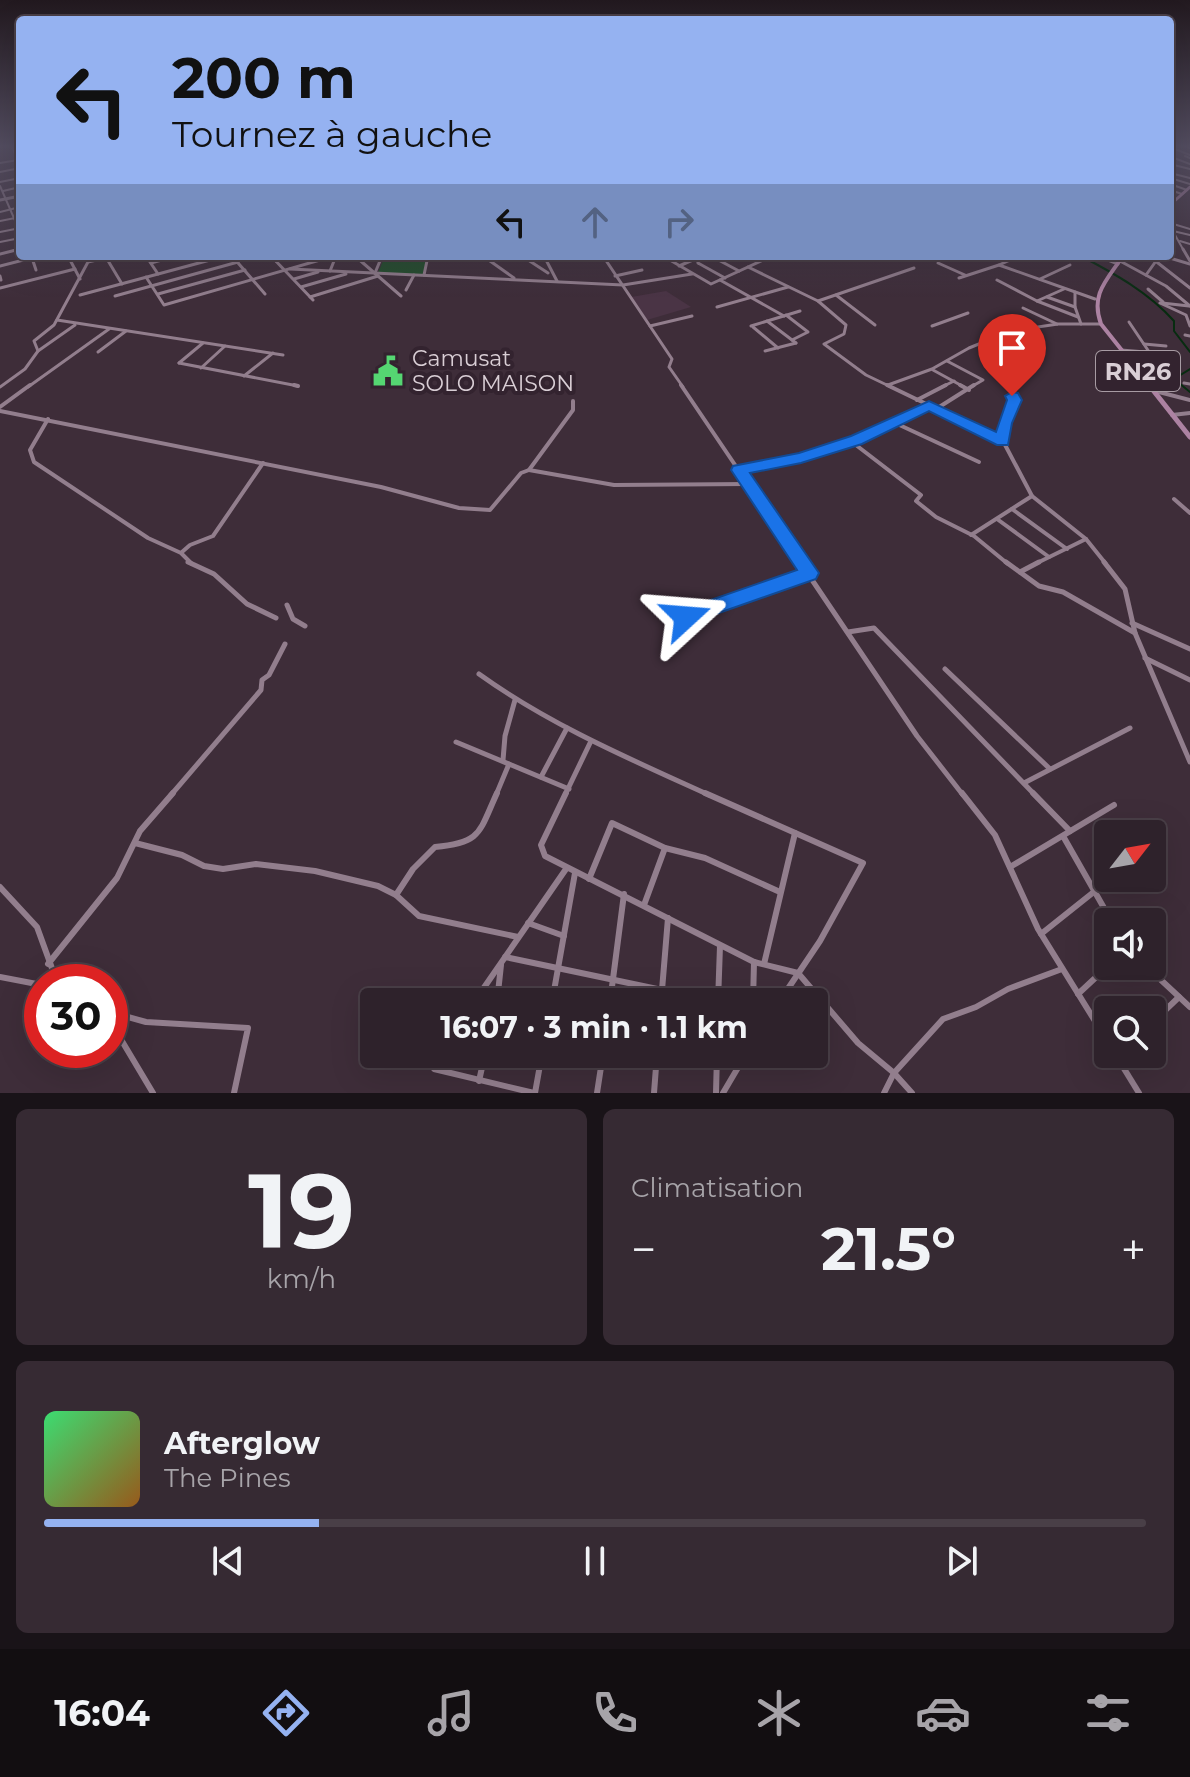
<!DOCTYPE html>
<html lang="fr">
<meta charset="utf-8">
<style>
body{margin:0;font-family:Montserrat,sans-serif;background:#362a33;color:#f1f3f6;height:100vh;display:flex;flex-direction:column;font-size:30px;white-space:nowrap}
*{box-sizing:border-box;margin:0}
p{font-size:26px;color:#a7a4a9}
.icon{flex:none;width:44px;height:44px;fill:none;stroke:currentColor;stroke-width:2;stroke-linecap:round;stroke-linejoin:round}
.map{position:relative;height:1093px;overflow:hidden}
.panel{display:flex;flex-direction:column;gap:16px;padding:16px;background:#191318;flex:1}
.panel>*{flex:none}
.top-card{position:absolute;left:16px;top:16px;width:1158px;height:244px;border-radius:8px;box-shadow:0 8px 32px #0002,0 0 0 2px #493f47;background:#95b2f1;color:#111;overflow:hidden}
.needle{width:52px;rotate:59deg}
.controls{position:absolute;left:1094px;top:820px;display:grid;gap:16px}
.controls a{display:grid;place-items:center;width:72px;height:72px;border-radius:8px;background:#2e222b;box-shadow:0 8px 32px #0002,0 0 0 2px #493f47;font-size:40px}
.speed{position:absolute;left:24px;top:964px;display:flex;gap:16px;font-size:40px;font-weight:700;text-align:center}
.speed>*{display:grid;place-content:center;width:104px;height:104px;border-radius:50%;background:#2e222b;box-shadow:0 8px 32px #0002,0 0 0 2px #493f47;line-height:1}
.speed .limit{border:12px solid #d22;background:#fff;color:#111}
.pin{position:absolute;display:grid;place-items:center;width:68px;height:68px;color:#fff;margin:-82px -34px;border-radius:50% 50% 50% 0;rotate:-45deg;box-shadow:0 0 8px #0007}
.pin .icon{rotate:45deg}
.me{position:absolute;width:88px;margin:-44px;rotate:71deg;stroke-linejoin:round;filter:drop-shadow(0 0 6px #0008)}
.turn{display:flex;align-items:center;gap:28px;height:168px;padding:0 24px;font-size:36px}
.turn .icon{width:104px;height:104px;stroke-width:2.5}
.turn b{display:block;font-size:56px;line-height:68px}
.lanes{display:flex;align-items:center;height:76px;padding:0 24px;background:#0003;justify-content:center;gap:40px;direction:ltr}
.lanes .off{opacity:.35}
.big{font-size:60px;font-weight:700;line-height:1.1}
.panel .card{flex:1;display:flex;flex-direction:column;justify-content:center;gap:12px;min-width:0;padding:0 28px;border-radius:12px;background:#362a33}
.panel .dial{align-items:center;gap:0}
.dial b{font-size:104px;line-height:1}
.song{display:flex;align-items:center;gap:24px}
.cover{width:96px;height:96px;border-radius:12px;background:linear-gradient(135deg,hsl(140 70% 55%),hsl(30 70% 35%))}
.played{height:8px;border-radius:4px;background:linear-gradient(90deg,#95b2f1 25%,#493f47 25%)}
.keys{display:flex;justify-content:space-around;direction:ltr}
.heat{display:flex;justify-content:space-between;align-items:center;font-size:44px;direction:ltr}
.panel .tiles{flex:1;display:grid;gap:16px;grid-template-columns:1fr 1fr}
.card:last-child{grid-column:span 2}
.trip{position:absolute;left:360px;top:988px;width:468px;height:80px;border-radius:8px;background:#2e222b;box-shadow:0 8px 32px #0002,0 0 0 2px #493f47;font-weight:700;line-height:80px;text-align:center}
.dock{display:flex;height:128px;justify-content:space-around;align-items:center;background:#120e11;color:#a7a4a9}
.dock .icon{width:56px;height:56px}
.dock .current{color:#95b2f1}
.dock b{font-size:36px;color:#f1f3f6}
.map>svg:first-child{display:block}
</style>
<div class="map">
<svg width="1190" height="1093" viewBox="0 0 1190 1093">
<rect width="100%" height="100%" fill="#3e2d39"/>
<path fill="#4a3445" d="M 666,291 L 691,307 L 647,320 L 631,297 Z"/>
<path fill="#204d29" d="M 385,256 L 427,256 L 423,275 L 378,273 Z"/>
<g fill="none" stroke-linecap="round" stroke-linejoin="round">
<g stroke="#072c10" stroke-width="2">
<path d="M 1081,256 C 1115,274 1148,292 1174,321 L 1174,331 L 1190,352"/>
<path d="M 1190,369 L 1174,379 L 1190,392"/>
</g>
<g stroke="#927e8d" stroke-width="2">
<path d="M 11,145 L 20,164"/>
<path d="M 1182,145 L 1190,148"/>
<path d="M 1170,147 L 1190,155"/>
<path d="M 1185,156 L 1190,158"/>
<path d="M 1174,158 L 1190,164"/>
<path d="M 0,163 L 18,160"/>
<path d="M 1170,164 L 1190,169"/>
<path d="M 0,172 L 20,168"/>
<path d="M 1170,173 L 1190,178"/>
<path d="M 1170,178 L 1190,184"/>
<path d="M 0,182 L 20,178"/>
<path d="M 1170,184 L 1187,190"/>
<path d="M 0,186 L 20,232"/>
<path d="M 1170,190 L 1182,194"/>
<path d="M 3,191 L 20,187"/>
<path d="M 0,212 L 20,207"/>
<path d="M 0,221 L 20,217"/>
<path d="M 1170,223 L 1190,229"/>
<path d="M 1170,226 L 1184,251"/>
<path d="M 1173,231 L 1190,235"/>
<path d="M 0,232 L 20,228"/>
<path d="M 1180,241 L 1190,244"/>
<path d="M 0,242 L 20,238"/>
<path d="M 12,251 L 20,249"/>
</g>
<g stroke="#927e8d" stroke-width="3">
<path d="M 1183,249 L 1190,261"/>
<path d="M 0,254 L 20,249"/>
<path d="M 68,256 L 80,279"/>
<path d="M 146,256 L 158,274"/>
<path d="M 232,256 L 265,294"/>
<path d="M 271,256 L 313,300"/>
<path d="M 355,256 L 401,296"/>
<path d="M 483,256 L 514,278"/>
<path d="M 522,256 L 548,273"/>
<path d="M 544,256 L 557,281"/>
<path d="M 603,256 L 672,359 L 669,367 L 683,387"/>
<path d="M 663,256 L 711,284 L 772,256"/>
<path d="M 711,256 L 739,271"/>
<path d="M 1098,256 L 1118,264"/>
<path d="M 1149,256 L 1190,288"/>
<path d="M 1163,256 L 1190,264"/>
<path d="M 32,258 L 36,270"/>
<path d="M 107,259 L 122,284"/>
<path d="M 276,261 L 295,256"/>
<path d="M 1120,261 L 1166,286 L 1190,306"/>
<path d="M 151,263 L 176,256"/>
<path d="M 698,263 L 725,278"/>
<path d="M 938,263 L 965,275"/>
<path d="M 999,265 L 1019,256"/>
<path d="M 0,266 L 39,256"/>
<path d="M 679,266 L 702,256"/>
<path d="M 748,267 L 818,301 L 846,325 L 844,334 L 824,344 L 866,375 L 891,387"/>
<path d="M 290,269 L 623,285 L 692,274"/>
<path d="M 330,271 L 336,256"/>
<path d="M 375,273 L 382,256"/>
<path d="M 424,275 L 428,256"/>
<path d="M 1146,275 L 1156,261"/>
<path d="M 0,276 L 1,280"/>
<path d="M 615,276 L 642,270"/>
<path d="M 146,277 L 164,305 L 334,256"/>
<path d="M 959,278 L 999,265 L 1095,299"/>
<path d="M 294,279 L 318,272"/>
<path d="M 1040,279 L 1070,265"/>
<path d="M 720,280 L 784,316"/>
<path d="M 997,280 L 1037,301 L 1078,317"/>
<path d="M 301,287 L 346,274"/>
<path d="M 0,288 L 75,269"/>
<path d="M 1148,289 L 1163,302"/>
<path d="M 406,290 L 414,275"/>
<path d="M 1075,292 L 1075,307 L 1081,324"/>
<path d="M 158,294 L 245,270"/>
<path d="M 80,295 L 225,256"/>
<path d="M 836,295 L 875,325"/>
<path d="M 115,296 L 238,262"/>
<path d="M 310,297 L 378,276"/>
<path d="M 1047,297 L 1075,307"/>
<path d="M 818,301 L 914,268"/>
<path d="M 1037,301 L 1064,289"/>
<path d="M 1160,303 L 1186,315 L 1190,326"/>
<path d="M 1162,303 L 1189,306"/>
<path d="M 717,307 L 788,287"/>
<path d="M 1023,308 L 1057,324"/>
<path d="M 786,315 L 808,332 L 792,340"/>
<path d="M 57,320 L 283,355"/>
<path d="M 767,321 L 796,343"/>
<path d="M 1129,322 L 1166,377"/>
<path d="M 650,326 L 692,316"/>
<path d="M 751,326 L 800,311"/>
<path d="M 932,326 L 968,313"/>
<path d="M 753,327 L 778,348"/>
<path d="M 1185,335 L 1190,336"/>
<path d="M 1144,344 L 1166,346"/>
<path d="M 1121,350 L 1170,354"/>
<path d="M 38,351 L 75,325"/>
<path d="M 765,351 L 796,343"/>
<path d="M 98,352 L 126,331"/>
<path d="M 947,361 L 983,380 L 971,387"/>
<path d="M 179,363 L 298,386"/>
<path d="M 179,363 L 203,343"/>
<path d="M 201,368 L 225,346"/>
<path d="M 933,370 L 964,387"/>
<path d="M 244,376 L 273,353"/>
<path d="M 1184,383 L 1190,384"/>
<path d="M 888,385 L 932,369 L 969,348 L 1011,331 L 1058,324 L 1101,324"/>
<path d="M 0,387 L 25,369 L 38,351 L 34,341 L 54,325 L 88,262 L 114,256"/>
<path d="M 28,387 L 109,329"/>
<path d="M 942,387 L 954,381"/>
</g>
<g stroke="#927e8d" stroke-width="4">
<path d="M 294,385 L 298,386"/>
<path d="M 681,385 L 802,564"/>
<path d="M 887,385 L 1003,441"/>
<path d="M 960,385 L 969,390"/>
<path d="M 1155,391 L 1190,400"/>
<path d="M 1012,396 L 1014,400 L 1005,423 L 1003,441 L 1032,496 L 1086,539 L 1106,564"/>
<path d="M 917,400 L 946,385"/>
<path d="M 573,401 L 573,410 L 529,470 L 614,485 L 749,484"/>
<path d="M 0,407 L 30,385"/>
<path d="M 936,409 L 974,385"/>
<path d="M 0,411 L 381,487 L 459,508 L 490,510 L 521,473 L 529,470"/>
<path d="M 1172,415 L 1190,413"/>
<path d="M 48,419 L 30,450 L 34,462 L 148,538 L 181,553 L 192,564"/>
<path d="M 893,422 L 979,462"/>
<path d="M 852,442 L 921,495 L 916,501 L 936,517 L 974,536 L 1008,564"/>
<path d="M 739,470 L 801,457 L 857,440 L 929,405"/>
<path d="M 1174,499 L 1190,513"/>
<path d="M 1012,509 L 1067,549"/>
<path d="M 997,519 L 1049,557"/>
<path d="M 971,535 L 1032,496"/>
<path d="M 182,552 L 190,545 L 213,536 L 263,463"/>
<path d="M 1035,564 L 1086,539"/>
</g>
<g stroke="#927e8d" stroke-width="5">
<path d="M 188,562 L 214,574 L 247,604 L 276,618"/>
<path d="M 800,562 L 917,736 L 963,795"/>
<path d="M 1006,562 L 1039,586 L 1063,592 L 1135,633"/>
<path d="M 1104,562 L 1125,589 L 1135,633 L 1190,762"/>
<path d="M 1020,572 L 1039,562"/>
<path d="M 287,605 L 293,619 L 305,626"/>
<path d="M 686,617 L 809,573"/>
<path d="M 1132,623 L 1190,649"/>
<path d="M 848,632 L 874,628 L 1035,795"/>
<path d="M 1145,658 L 1190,680"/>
<path d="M 945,669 L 1050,769"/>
<path d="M 479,674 C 550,725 630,759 709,795"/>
<path d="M 456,742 L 569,789"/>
<path d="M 503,760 L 505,736 L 515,700"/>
<path d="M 541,777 L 567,728"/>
<path d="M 1024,783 L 1130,728"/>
<path d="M 171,795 L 261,690 L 262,680 L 269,675 L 285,644"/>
<path d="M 496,795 L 509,764"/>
<path d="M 565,795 L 591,741"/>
</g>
<g stroke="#927e8d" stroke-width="6">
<path d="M 566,793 L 541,845 L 545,856 L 754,962 L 798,973 L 858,1043 L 894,1073 L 912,1093"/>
<path d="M 705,793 L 863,863 L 820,941 L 779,1002"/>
<path d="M 962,793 L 995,835 L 1038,929 L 1108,1042"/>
<path d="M 1033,793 L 1070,831"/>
<path d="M 1063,836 L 1112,922"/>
<path d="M 135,843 L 182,855 L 204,866 L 223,869 L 256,864 L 315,871 L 378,886 L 396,895 L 419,916 L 518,937"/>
<path d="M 1010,867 L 1114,805"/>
<path d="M 589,879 L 612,823 L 665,848 L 705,858 L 780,892"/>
<path d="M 0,887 L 37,927 L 57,982"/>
<path d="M 396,895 L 413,869 L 435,847 C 482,843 479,832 497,793"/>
<path d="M 644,905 L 665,848"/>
<path d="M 528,923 L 564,936"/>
<path d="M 1041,934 L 1095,891"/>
<path d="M 505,957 L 662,990"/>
<path d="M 48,964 L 117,878 L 140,831 L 173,793"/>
<path d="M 764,964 L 795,833"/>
<path d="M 1146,966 L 1190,1007"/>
<path d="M 0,977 L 42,985"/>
<path d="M 1078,994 L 1108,966"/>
<path d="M 474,1002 L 566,869"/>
<path d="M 497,1002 L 501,965"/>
<path d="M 552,1002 L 575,873"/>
<path d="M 610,1002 L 624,894"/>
<path d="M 661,1002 L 668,918"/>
<path d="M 718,1002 L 720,946"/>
<path d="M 753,1002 L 754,962"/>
<path d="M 110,1012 L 146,1022 L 248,1028 L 234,1093"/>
<path d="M 110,1021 L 153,1093"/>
<path d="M 1152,1023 L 1179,997"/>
<path d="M 438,1054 L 432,1062 L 434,1069 L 534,1093"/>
<path d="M 1115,1054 L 1139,1093"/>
<path d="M 479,1081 L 485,1054"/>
<path d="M 535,1093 L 542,1054"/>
<path d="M 597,1093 L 603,1054"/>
<path d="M 654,1093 L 657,1054"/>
<path d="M 716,1093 L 717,1054"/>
<path d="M 723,1093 L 746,1054"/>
<path d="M 884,1093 L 894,1073 L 943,1019 L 976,1007 L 1008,989 L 1062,969"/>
</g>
<path stroke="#927e8d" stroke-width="3" d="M 0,200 L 20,196"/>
<path stroke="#ac82a2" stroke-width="3" d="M 1170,205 L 1190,187"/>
<path stroke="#ac82a2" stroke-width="4" d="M 1123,256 C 1107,280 1090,294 1101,324 L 1151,387"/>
<path stroke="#ac82a2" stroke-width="5" d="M 1149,385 L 1190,437"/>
</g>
<linearGradient id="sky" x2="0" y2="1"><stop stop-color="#22191f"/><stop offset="0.49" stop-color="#524c5f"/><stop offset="1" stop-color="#524c5f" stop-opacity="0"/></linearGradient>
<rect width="1190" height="298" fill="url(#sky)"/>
<path fill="#1a73e8" stroke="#114b97" stroke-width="2" d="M 1012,392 L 1018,393 L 1022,400 L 1012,423 L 1008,445 L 997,445 L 929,411 L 862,444 L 801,463 L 750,473 L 819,573 L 816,579 L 693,622 L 679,622 L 676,617 L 679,611 L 797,570 L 731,470 L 733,466 L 799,453 L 851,436 L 929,401 L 996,432 L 1007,400 L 1005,396 Z"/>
<defs>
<g id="civic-bare" transform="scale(2.4)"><path d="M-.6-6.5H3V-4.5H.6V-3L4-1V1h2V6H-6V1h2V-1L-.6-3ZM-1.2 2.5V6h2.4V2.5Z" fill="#55d672" stroke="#33232f" stroke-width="2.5" paint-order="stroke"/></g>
</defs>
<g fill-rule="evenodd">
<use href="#civic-bare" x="388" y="371"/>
</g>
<g text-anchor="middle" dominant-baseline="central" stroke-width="8" stroke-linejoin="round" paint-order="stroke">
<g font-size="22" fill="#d9ced5" stroke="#33232f" text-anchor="start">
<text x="412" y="358">Camusat<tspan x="412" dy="25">SOLO MAISON</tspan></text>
</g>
<rect fill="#33232f" stroke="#a79ba3" stroke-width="2" x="1096" y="351" width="84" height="40" rx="6"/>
<g font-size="24" font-weight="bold" fill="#d9ced5">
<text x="1138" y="371">RN26</text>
</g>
</g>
</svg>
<div class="controls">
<a><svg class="needle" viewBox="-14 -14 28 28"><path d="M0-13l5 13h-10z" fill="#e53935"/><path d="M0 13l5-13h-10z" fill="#a7a4a9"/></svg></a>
<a><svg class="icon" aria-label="sound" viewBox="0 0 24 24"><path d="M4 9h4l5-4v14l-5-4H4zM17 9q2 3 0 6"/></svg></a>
<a><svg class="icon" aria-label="search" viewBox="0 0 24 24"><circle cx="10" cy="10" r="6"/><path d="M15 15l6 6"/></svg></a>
</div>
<div class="speed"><div class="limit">30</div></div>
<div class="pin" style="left:1012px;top:396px;background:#d93025"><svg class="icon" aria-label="arrive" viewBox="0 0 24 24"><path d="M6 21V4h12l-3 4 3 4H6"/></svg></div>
<svg class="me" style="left:686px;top:617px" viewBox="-20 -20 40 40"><path d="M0-17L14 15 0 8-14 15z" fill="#1a73e8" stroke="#fff" stroke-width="4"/></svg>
<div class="trip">16:07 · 3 min · 1.1 km</div>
<div class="top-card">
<div class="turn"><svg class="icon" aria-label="left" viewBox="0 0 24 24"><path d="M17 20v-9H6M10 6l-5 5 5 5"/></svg><div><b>200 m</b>Tournez à gauche</div></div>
<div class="lanes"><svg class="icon" aria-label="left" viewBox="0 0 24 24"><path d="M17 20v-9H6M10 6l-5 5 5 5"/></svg><svg class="icon off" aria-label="ahead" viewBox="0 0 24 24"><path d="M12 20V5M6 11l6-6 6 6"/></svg><svg class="icon off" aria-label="right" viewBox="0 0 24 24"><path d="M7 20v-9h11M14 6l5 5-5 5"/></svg></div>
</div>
</div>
<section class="panel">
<div class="tiles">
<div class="card dial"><b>19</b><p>km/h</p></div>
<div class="card"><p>Climatisation</p>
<div class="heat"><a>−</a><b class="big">21.5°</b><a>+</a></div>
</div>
<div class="card">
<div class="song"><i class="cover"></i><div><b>Afterglow</b><p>The Pines</p></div></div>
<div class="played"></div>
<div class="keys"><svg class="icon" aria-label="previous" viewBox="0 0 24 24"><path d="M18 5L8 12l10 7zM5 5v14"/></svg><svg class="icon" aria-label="pause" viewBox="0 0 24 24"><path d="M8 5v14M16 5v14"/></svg><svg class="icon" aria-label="next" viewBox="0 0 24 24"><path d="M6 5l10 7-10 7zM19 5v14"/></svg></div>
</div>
</div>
</section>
<nav class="dock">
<b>16:04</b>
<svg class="icon current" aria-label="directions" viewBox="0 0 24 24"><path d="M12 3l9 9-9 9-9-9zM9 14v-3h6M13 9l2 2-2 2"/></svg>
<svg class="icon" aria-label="music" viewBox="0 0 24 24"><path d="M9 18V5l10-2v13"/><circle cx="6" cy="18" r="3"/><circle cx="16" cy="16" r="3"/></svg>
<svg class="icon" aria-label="phone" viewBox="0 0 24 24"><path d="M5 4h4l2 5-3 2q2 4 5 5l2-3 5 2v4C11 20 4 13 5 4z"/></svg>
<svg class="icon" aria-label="climate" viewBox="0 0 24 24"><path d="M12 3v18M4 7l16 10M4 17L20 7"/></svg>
<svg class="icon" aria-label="car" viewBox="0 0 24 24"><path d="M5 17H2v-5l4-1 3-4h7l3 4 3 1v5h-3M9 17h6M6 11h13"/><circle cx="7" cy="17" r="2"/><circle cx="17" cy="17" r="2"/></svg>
<svg class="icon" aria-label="filters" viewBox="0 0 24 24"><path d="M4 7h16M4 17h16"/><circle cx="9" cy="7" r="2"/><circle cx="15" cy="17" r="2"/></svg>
</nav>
